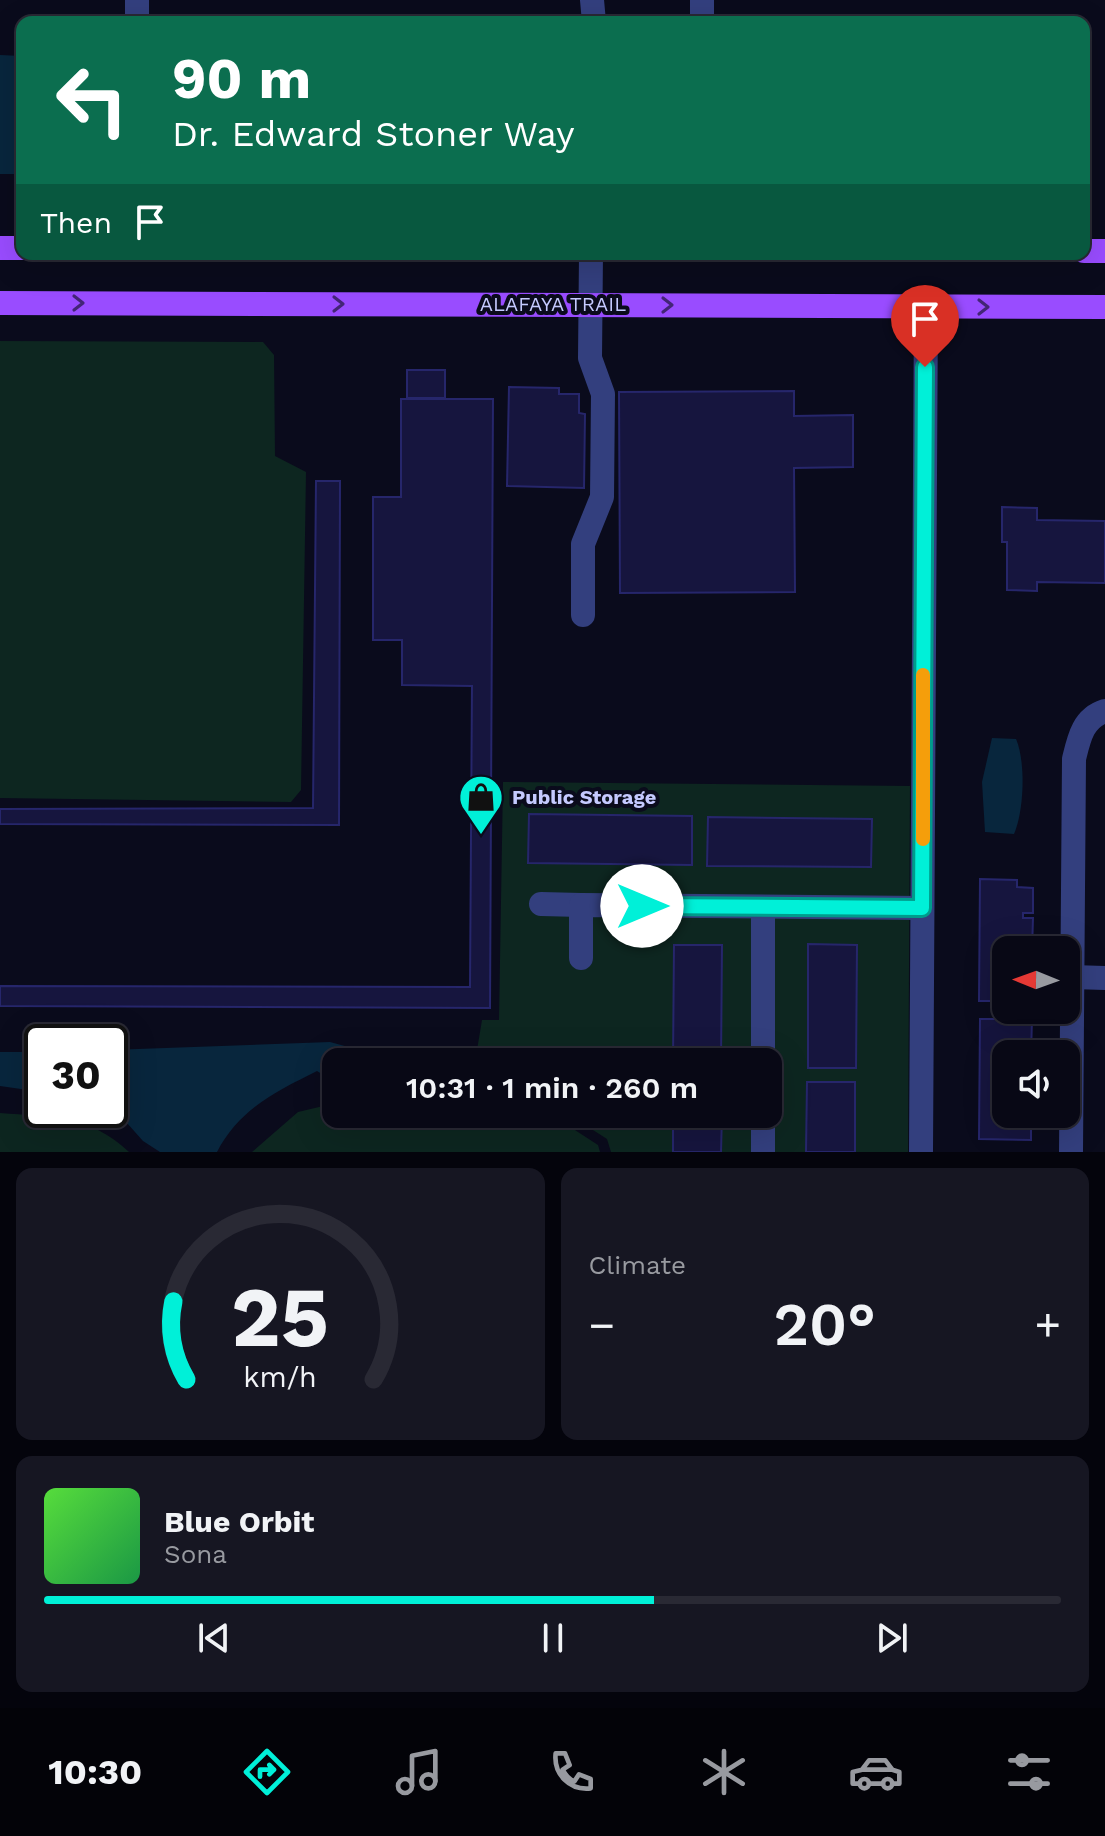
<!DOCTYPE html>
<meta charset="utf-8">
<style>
body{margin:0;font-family:"Work Sans",sans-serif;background:#161622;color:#f1f3f6;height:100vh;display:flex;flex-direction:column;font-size:30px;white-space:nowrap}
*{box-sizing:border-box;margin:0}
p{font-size:26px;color:#989aa0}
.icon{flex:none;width:44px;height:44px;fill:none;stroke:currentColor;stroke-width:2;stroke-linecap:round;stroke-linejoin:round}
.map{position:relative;height:1152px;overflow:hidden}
.side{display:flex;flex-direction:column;gap:16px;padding:16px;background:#04040c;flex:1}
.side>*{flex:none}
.guide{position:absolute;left:16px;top:16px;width:1074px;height:244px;border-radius:16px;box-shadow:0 8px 32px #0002,0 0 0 2px #292934;background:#0b6e4f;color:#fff;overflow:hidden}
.needle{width:52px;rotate:271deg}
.tools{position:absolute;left:992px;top:936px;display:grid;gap:16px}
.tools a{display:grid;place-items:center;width:88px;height:88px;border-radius:16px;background:#080815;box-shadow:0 8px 32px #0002,0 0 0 2px #292934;font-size:40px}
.speed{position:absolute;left:24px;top:1024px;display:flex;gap:16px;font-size:40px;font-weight:700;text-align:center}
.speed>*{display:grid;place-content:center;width:104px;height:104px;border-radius:50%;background:#080815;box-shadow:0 8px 32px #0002,0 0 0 2px #292934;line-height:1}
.speed .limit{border:4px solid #111;border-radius:12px;background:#fff;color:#111}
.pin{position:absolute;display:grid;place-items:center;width:68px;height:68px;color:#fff;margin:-82px -34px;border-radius:50% 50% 50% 0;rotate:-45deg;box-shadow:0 0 8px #0007}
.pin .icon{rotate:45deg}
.me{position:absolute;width:88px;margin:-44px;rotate:90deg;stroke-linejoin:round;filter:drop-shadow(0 0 6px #0008)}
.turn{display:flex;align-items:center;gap:28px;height:168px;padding:0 24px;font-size:36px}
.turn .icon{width:104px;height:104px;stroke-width:2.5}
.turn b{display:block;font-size:56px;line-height:68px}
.then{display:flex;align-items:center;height:76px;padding:0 24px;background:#0003;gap:16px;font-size:30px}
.big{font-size:60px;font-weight:600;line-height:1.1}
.side .tile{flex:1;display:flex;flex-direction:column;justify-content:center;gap:12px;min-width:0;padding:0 28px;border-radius:16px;background:#161622}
.side .dial{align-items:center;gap:0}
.dial svg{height:208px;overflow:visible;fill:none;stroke:#292934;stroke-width:7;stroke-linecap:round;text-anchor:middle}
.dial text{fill:#f1f3f6;stroke:none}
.song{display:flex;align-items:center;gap:24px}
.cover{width:96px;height:96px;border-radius:12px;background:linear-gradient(135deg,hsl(110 70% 55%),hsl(140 70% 35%))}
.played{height:8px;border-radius:4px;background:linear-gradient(90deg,#00f0d8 60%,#292934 60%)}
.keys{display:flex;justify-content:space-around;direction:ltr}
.heat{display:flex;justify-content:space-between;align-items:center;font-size:44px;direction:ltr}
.side .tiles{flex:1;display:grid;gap:16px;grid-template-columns:1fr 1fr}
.tile:last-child{grid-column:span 2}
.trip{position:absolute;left:322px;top:1048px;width:460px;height:80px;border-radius:16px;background:#080815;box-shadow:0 8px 32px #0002,0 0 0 2px #292934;font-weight:600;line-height:80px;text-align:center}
.dock{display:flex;height:128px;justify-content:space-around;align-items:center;background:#030308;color:#989aa0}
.dock .icon{width:56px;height:56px}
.dock .on{color:#00f0d8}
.dock b{font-size:36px;color:#f1f3f6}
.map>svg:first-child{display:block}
</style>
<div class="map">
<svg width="1105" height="1152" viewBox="0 0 1105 1152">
<rect width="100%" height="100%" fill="#0a0b1c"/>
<g fill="#0d2620">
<path d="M 0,341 L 263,342 L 274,355 L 275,456 L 306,472 L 301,790 L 291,802 L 0,798 Z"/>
<path d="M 503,782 L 910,786 L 908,1152 L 611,1152 L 607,1139 L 568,1114 L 768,1114 L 768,1062 L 475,1062 L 482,1020 L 499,1020 Z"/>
<path d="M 336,1103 L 336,1114 L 513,1114 L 558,1119 L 598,1145 L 600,1152 L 252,1152 L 298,1112 Z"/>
<path d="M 0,1113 C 51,1117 90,1115 129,1152 L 0,1152 Z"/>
</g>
<g fill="#08263d">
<path d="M 0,55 L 22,56 L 22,174 L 0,174 Z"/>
<path d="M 992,738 L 1016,739 C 1026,762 1024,811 1014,834 L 985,832 L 982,782 Z"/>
<path d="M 330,1042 L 363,1051 L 362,1062 L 336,1062 L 336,1083 L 317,1071 C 277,1091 239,1109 217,1152 L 160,1152 L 143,1141 L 110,1104 L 110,1050 Z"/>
<path d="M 0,1052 L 42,1052 L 42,1092 L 0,1086 Z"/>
</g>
<g fill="#16153e" stroke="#26266b" stroke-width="2">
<rect x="407" y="370" width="38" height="28"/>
<path d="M 509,387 L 559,388 L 559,394 L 579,394 L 579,413 L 585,414 L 584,488 L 507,486 Z"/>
<path d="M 794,391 L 794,416 L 853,415 L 853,467 L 794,468 L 795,592 L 620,593 L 619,392 Z"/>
<path d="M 401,399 L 493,399 L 490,1008 L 0,1006 L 0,986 L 470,987 L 472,686 L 402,685 L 402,640 L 373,640 L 373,497 L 401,497 Z"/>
<path d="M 316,481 L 340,481 L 339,825 L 0,824 L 0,809 L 313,808 Z"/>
<path d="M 1002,507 L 1037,508 L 1037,520 L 1105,521 L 1105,583 L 1037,582 L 1037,591 L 1007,590 L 1007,542 L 1002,542 Z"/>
<path d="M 529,814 L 692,816 L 692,865 L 528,863 Z"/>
<path d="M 708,817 L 872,819 L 871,867 L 707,866 Z"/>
<path d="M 980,879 L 1017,880 L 1017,887 L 1033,888 L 1033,913 L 1023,913 L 1023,918 L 1033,918 L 1032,950 L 1006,950 L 1006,1001 L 979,1001 Z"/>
<path d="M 808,944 L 857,945 L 856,1068 L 808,1068 Z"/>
<path d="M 674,945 L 722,945 L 721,1062 L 673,1062 Z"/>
<path d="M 980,1019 L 1032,1019 L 1031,1054 L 1006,1054 L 1006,1114 L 1031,1114 L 1031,1140 L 979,1139 Z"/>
<path d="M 807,1082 L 855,1082 L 855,1152 L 806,1152 Z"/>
<path d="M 673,1114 L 722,1114 L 721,1152 L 673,1152 Z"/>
</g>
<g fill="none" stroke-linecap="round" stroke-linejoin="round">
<g stroke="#333f7e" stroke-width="24">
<path d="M 592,0 L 594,22"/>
<path d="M 137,22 L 137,0"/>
<path d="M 702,22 L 702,0"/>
<path d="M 583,615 L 583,544 L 602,497 L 603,394 L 590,358 L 591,254"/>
<path d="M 541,904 L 581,905"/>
<path d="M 581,958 L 581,905 L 922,908"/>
<path d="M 1072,977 L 1105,978"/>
<path d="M 763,1062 L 763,907"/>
<path d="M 763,1152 L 763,1114"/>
<path d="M 921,1152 L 926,306"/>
<path d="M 1071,1152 L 1074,759 C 1079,738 1083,718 1105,711"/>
</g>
<g stroke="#994cff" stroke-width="24">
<path d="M 0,248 L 22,248"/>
<path d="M 1084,251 L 1105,251"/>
<path d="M 0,303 L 1105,307"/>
</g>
</g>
<defs><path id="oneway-chevron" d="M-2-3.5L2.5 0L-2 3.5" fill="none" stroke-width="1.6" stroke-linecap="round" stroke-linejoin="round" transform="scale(2)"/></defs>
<g stroke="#432577">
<use href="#oneway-chevron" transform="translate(78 303)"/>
<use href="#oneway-chevron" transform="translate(338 304)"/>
<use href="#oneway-chevron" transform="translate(667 305)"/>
<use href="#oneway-chevron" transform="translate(983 307)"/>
</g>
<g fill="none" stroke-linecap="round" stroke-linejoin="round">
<g stroke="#009c8c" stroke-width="20">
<path id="route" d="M 642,906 L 922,908 L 925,367"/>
</g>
<use href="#route" stroke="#00f0d8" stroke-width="14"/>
<path stroke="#f59e0b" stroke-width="14" d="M 923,839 L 923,675"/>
</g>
<defs>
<g id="shop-pin" transform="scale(2.3)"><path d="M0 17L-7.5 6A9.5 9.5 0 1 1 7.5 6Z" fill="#00f0d8" stroke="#0a0b1c"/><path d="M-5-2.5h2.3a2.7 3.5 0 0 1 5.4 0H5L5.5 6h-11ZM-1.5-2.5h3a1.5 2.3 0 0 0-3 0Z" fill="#111"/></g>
</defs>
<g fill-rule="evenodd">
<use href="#shop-pin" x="481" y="797"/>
</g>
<g text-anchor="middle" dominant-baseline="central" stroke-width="8" stroke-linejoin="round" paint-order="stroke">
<g font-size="20" fill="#c5caff" stroke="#0a0b1c">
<text x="553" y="304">ALAFAYA TRAIL</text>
</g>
<g font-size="20" font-weight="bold" fill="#c5caff" stroke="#0a0b1c" text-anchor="start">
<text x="512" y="797">Public Storage</text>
</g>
</g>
</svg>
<div class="tools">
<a><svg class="needle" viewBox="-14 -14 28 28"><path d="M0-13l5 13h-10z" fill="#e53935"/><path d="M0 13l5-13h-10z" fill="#989aa0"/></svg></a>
<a><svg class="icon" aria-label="sound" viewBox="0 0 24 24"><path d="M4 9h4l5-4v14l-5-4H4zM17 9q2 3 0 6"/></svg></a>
</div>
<div class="speed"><div class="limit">30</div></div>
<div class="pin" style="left:925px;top:367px;background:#d93025"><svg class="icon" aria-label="arrive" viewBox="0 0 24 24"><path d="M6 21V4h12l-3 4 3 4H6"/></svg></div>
<svg class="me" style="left:642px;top:906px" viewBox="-20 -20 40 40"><circle r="19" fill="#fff"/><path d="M0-13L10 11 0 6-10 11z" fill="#00f0d8"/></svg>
<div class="trip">10:31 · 1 min · 260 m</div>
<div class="guide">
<div class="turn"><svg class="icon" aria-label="left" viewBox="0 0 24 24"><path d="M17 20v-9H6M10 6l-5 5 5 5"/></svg><div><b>90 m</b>Dr. Edward Stoner Way</div></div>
<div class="then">Then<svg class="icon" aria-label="arrive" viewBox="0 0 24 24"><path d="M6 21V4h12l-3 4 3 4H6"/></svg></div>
</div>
</div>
<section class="side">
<div class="tiles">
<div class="tile dial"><svg viewBox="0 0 100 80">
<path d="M14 69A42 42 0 1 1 86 69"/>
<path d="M14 69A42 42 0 0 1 9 39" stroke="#00f0d8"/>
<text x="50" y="56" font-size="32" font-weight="700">25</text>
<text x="50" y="72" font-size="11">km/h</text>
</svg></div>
<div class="tile"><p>Climate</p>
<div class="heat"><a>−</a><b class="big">20°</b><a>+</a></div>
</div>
<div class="tile">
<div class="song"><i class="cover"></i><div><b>Blue Orbit</b><p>Sona</p></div></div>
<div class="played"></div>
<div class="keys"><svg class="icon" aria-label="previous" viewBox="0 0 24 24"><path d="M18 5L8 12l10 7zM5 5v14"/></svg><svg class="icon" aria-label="pause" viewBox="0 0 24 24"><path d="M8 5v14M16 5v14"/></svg><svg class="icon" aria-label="next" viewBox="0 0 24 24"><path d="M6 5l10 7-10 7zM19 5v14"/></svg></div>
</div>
</div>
</section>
<nav class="dock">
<b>10:30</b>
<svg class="icon on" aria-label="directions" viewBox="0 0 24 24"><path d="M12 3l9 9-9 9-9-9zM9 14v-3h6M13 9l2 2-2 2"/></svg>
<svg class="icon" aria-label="music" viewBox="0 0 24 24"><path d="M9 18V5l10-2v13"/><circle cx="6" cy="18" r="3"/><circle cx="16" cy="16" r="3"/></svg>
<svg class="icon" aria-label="phone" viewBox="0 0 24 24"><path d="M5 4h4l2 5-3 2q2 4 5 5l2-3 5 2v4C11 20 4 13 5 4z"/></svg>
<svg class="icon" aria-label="climate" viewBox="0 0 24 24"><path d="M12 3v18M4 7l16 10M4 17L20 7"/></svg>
<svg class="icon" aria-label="car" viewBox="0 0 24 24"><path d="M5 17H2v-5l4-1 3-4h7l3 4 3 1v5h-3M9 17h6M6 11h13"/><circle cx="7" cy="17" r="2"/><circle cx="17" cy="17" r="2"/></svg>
<svg class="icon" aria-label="filters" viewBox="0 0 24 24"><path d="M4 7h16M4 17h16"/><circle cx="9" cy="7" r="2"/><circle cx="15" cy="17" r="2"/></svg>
</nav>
